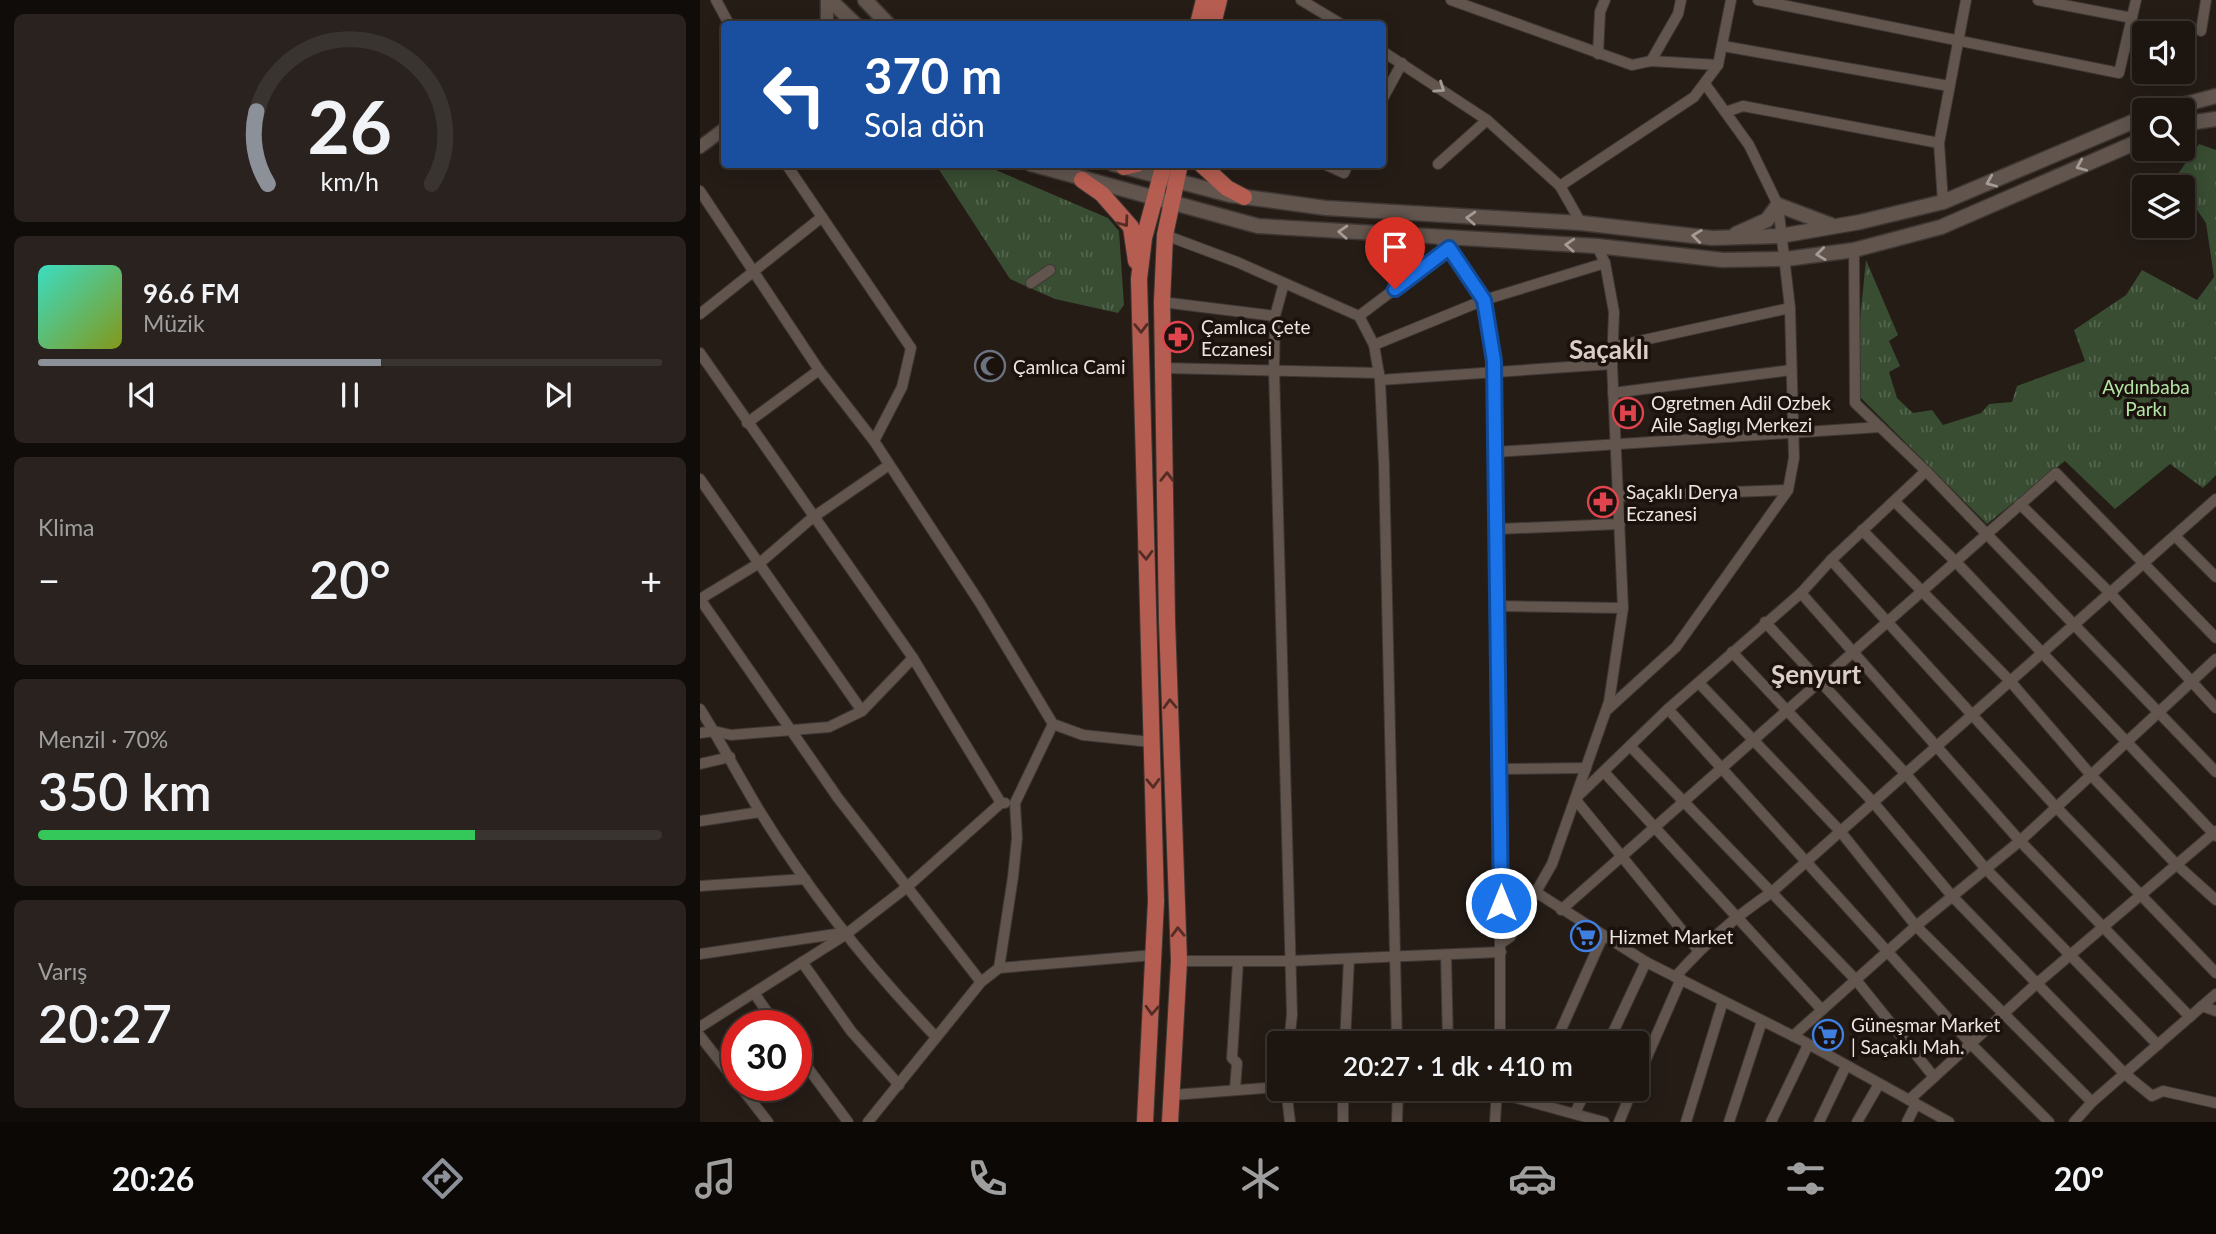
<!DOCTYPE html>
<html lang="tr">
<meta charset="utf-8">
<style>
body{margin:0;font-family:Lato,sans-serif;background:#29221e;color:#f1f3f6;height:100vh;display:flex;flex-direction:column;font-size:26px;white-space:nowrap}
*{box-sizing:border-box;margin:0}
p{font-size:23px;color:#a09f9f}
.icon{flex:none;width:38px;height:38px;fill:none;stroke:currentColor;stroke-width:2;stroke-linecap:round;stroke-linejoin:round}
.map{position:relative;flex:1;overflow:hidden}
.sheet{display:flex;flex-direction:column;gap:14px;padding:14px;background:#0f0c09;width:700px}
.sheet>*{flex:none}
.guide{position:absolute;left:21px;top:21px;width:665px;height:147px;border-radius:7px;box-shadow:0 4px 18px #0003,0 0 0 2px #3a3430;background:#1a4fa0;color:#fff;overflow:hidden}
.buttons{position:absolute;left:1432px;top:21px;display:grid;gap:14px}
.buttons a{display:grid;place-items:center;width:63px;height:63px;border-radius:7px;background:#1c1510;box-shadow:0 4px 18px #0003,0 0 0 2px #3a3430;font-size:35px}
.speed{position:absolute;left:21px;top:1010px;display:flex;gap:14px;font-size:35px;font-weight:700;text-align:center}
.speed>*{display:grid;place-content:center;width:91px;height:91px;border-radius:50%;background:#1c1510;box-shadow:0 4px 18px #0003,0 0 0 2px #3a3430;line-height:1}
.speed .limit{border:10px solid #d22;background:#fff;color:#111}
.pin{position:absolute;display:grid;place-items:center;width:60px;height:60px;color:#fff;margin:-72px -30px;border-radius:50% 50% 50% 0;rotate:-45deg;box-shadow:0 0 7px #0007}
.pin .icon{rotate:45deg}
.me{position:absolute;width:77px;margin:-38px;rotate:0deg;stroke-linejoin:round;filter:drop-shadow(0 0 5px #0008)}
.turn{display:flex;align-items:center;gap:24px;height:147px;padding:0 28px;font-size:32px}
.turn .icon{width:91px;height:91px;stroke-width:2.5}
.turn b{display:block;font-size:49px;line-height:60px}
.big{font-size:52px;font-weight:600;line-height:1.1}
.sheet .tile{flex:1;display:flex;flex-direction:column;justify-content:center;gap:10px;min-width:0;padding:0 24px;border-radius:10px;background:#29221e}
.sheet .dial{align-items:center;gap:0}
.dial svg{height:182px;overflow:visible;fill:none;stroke:#3a3430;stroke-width:7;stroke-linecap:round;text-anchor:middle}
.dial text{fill:#f1f3f6;stroke:none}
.song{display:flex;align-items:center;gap:21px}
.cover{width:84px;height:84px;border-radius:10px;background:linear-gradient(135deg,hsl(170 70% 55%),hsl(70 70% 35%))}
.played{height:7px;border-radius:4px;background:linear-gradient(90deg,#8c9099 55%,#3a3430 55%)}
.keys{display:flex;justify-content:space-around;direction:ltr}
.heat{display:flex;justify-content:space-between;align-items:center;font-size:38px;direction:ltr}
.charge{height:10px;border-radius:5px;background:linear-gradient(90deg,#34c759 70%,#3a3430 0)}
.trip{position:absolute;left:567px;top:1031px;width:382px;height:70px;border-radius:7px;background:#1c1510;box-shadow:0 4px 18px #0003,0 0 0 2px #3a3430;font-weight:600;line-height:70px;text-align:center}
.tabs{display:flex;height:112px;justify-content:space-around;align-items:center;background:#0b0806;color:#a09f9f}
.tabs .icon{width:49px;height:49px}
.tabs .current{color:#8c9099}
.tabs b{font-size:32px;color:#f1f3f6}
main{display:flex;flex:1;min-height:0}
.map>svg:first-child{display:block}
</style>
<main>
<section class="sheet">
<div class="tile dial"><svg viewBox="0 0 100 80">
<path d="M14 69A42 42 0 1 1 86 69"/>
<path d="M14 69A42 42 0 0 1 9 37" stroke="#8c9099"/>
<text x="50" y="56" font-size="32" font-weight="700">26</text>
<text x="50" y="72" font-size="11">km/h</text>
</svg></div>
<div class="tile">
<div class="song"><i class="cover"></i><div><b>96.6 FM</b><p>Müzik</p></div></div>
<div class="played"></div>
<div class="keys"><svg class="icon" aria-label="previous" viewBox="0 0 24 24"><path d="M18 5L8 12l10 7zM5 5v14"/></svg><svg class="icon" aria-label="pause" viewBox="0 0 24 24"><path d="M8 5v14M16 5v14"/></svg><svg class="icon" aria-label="next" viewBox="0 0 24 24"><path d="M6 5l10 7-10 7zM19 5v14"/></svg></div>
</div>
<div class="tile"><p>Klima</p>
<div class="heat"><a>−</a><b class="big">20°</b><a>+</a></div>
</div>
<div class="tile"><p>Menzil · 70%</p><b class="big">350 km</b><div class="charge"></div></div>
<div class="tile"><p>Varış</p><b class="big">20:27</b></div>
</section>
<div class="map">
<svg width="1516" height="1122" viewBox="0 0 1516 1122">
<defs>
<pattern id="park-tufts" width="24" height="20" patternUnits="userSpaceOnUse" patternTransform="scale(1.75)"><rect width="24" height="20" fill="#384d32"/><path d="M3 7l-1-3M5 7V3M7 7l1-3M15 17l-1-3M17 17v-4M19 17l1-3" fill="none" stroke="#55664f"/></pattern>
</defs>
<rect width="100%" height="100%" fill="#251c16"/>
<g fill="url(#park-tufts)">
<path d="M 1499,144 L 1516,150 L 1516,475 L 1503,488 L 1470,464 L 1415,509 L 1365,461 L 1287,524 L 1160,397 L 1157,349 L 1166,260 L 1198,335 L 1189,341 L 1200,366 L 1189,372 L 1197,398 L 1213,413 L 1232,410 L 1243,425 L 1281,413 L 1289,404 L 1312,402 L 1317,386 L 1385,361 L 1374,330 L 1426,295 L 1442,270 L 1497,300 L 1514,277 L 1506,223 L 1475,178 Z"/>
<path d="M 236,165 L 284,165 L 408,218 L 419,231 L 424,305 L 418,313 L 355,299 L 310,279 Z"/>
</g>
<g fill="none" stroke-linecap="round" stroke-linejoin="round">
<g stroke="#3f3734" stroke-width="12">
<g id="minor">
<path d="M 16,0 L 29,24"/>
<path d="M 601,0 L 641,24"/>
<path d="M 751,0 L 932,65 L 951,61 L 1018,65"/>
<path d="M 1058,0 L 1419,73 L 1436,0"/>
<path d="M 1338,0 L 1432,18"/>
<path d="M 1501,31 L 1506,0"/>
<path d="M 1023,46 L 1249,86"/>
<path d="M 682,51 L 787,120 L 860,186 L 881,223"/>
<path d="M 898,54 L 900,12 L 905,0"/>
<path d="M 951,61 L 978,14 L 981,0"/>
<path d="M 682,100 L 702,63"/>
<path d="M 1026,112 L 1043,106 L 1239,143"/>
<path d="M 86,164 L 211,348 L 202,387 L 174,441"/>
<path d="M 624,164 L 644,173 L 648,164"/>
<path d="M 738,164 L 787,120"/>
<path d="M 860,186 L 994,97 L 1018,65 L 1031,0"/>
<path d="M 0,191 L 119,370 L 174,441 L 280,603 L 353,724 L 383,735 L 451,742"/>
<path d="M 1243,202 L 1239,143 L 1266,0"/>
<path d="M 465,235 L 537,262 L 659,316 L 674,345 L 680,380 L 684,465 L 697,1043"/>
<path d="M 739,238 L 784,300 L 794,361 L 800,652 L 800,1043"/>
<path d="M 331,283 L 350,270"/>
<path d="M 584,283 L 575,316 L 574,370 L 592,1015 L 589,1043"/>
<path d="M 462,302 L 575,316"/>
<path d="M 0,314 L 122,217"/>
<path d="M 659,316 L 749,248"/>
<path d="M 674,345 L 784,300 L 905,263"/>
<path d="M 912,347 L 1090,308"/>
<path d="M 0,353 L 213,658 L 301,803"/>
<path d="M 463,368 L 679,373"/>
<path d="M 680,380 L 912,364"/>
<path d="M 913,393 L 1091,370"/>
<path d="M 47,423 L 119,370"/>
<path d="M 796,452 L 1180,427"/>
<path d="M 1226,471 L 1516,772"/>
<path d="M 0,479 L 162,711"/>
<path d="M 918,496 L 1088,490"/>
<path d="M 1194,501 L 1255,561 L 1516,836"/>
<path d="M 1320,504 L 1410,593 L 1516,708"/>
<path d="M 798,529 L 920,524"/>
<path d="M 1162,530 L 1310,681 L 1390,774 L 1477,865 L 1516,900"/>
<path d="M 1475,536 L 1516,577"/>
<path d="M 1131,560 L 1357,808 L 1516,973"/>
<path d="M 1101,593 L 1320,841 L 1490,1017"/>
<path d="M 0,599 L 138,798 L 281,982"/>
<path d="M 0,599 L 61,562 L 112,518 L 189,465"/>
<path d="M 799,606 L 923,608"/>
<path d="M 1065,622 L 1205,773 L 1285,868 L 1458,1045"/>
<path d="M 1032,652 L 1173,802 L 1252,896 L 1425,1074 L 1452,1096 L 1463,1091 L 1516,1103"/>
<path d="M 999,683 L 1140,831 L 1216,926 L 1392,1102"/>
<path d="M 0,709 C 21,742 39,777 59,810 C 110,893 169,967 236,1037"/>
<path d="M 908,709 L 976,647 L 1088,490 L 1094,458 L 1090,308 L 1078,205 L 1049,145 L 1005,84"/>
<path d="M 968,709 L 1271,1044 L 1349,1122"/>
<path d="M 0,733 L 14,731 L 31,735 L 129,727 L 162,711 L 213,658"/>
<path d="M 931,747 L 1156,980 L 1234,1077"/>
<path d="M 0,764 L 30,757"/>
<path d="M 800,769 L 886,768"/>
<path d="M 904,772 L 1122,1010"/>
<path d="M 0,821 L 60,812"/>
<path d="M 801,883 L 834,891 L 946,962 L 1101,1040 L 1249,1122"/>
<path d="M 0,886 L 105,879"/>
<path d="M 861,910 L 1356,473 L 1516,638"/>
<path d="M 801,943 L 810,937 L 852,864 L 909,702 L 923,608 L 912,364 L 914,312 L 905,263 L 897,246"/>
<path d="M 998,950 L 875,799 L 968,709 L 1101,593 L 1131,560 L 1226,471 L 1155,403 L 1154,250"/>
<path d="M 0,954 L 143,933"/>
<path d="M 746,955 L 748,1043"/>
<path d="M 479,961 L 590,961 L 801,952"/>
<path d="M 102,962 L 151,1031 L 199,1085"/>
<path d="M 299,968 L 454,955"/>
<path d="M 975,977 C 1007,942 1032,919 1072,892 L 1516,499"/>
<path d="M 54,993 L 77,1026"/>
<path d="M 1502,1006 L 1516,1011"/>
<path d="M 0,1027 L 145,935 L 207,887 L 301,803 L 305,803"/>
<path d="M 0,1036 L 37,1083"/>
<path d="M 1093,1036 L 1216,926 L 1320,841 L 1516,659"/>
<path d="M 645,1043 L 649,959"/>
<path d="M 855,1043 L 903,936"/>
<path d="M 908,1043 L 946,962"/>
<path d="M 96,1052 L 148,1122"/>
<path d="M 936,1082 L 981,979"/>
<path d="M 39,1085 L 68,1122"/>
<path d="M 586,1088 L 590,1122"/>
<path d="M 593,1088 L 609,1088"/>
<path d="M 780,1088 L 904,1122"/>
<path d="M 535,1089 L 537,1063 L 532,1058 L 538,961"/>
<path d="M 473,1095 L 579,1087"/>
<path d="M 1209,1100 L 1335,985 L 1516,831"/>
<path d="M 875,1113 L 887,1088"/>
<path d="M 168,1122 L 281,982 L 299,968 L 313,877 L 317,838 L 315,803 L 353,724"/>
<path d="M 643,1122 L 643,1088"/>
<path d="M 697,1122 L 698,1088"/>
<path d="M 795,1122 L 797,1088"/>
<path d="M 919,1122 L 933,1088"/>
<path d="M 986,1122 L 1023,1001"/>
<path d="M 1029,1122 L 1062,1021"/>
<path d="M 1071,1122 L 1108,1045"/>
<path d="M 1119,1122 L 1146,1066"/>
<path d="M 1157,1122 L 1179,1084"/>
<path d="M 1207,1122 L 1216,1104"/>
<path d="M 1374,1122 L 1392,1102 L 1516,994"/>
</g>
</g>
<g stroke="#3f3734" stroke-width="15">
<g id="tertiary">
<path d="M 127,0 L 127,24"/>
<path d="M 0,147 L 24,129"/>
</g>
</g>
<g stroke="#3f3734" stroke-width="17">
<g id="secondary">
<path d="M 130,0 L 155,24"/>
<path d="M 165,0 L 188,24"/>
<path d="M 1463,110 L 1516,96"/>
<path d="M 1482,124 L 1516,119"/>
<path d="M 331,164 L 558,226 L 897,246 L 1023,260 L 1086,259 L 1154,250 L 1241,227 L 1444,139"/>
<path d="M 413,164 L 530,195 L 626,208 L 881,223 L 1012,238 L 1080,236 L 1160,222 L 1243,202 L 1444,117"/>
<path d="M 1036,234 L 1067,220 L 1078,205 L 1131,225"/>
</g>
</g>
<g stroke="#3f3734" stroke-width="18">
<g id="primary">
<path d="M 498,24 L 504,0"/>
<path d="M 513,24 L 519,0"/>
<path d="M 501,164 L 527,188 L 544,197"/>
<path d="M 424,167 L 437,164"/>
<path d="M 382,180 L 402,194 L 431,227 L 436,261"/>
<path d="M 445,1122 L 456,901 L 439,279 L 444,238 L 464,164"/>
<path d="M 470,1122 L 479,961 L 467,621 L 462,302 L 465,235 L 480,164"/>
</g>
</g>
<use href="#minor" stroke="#61554e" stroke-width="10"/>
<use href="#tertiary" stroke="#61554e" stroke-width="12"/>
<use href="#secondary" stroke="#61554e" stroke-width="14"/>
<use href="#primary" stroke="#b65d51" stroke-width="16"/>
</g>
<defs><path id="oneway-chevron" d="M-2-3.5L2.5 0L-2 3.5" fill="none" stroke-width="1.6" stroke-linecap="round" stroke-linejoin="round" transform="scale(1.75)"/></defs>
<g stroke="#a69c97">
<use href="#oneway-chevron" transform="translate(740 88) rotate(34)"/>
<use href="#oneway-chevron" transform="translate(1381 166) rotate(157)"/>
<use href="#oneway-chevron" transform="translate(1291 182) rotate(157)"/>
<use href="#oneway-chevron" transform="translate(771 218) rotate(-177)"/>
<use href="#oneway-chevron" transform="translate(643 232) rotate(-177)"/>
<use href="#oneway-chevron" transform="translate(997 236) rotate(-173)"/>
<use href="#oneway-chevron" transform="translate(870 245) rotate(-177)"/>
<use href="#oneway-chevron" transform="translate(1121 254) rotate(173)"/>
</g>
<g stroke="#522c25">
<use href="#oneway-chevron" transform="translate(424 222) rotate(54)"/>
<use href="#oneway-chevron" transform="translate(441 328) rotate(89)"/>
<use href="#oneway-chevron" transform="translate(467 477) rotate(-89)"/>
<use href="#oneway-chevron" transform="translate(446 555) rotate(88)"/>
<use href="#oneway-chevron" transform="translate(470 704) rotate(-92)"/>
<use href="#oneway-chevron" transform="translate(453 783) rotate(88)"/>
<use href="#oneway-chevron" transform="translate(478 932) rotate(-92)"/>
<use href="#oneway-chevron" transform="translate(452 1010) rotate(93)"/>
</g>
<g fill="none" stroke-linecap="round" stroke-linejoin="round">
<g stroke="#114b97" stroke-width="18">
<path id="route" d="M 695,289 L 749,248 L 784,300 L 794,361 L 801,903"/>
</g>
<use href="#route" stroke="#1a73e8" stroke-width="12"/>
</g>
<defs>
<g id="pharmacy-ring" transform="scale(1.575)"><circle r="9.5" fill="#1c120d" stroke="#e0444e" stroke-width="1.5"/><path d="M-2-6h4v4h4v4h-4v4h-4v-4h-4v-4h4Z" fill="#e0444e"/></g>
<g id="mosque-ring" transform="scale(1.575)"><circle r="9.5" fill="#1c120d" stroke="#6b7280" stroke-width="1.5"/><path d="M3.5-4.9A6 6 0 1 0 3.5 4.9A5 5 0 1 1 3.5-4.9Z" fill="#6b7280"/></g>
<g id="hospital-ring" transform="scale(1.575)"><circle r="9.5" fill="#1c120d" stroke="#e0444e" stroke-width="1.5"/><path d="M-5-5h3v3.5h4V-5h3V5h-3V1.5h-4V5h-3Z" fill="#e0444e"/></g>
<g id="supermarket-ring" transform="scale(1.575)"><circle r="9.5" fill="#1c120d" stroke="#3f7fe0" stroke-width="1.5"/><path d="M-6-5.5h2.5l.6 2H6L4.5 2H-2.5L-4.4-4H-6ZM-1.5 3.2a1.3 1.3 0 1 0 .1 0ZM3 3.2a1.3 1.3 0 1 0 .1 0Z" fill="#3f7fe0"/></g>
</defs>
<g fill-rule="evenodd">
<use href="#pharmacy-ring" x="478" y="337"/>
<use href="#mosque-ring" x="290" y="366"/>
<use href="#hospital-ring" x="928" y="413"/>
<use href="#pharmacy-ring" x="903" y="502"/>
<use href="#supermarket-ring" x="886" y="936"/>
<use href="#supermarket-ring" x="1128" y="1035"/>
</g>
<g text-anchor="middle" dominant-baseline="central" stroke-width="7" stroke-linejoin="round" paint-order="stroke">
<g font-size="19" fill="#ece4e0" stroke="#1c120d" text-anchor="start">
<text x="501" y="326">Çamlıca Çete<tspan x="501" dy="22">Eczanesi</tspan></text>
<text x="313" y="366">Çamlıca Cami</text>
<text x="951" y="402">Ogretmen Adil Ozbek<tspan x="951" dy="22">Aile Saglıgı Merkezi</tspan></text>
<text x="926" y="491">Saçaklı Derya<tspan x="926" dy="22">Eczanesi</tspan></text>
<text x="909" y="936">Hizmet Market</text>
<text x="1151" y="1024">Güneşmar Market<tspan x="1151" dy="22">| Saçaklı Mah.</tspan></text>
</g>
<g font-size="19" fill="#b3e5a5" stroke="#1c120d">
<text x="1446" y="386">Aydınbaba<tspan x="1446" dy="22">Parkı</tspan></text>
</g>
<g font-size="26" font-weight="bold" fill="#dccec6" stroke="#1c120d">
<text x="909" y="349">Saçaklı</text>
<text x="1116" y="674">Şenyurt</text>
</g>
</g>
</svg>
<div class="buttons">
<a><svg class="icon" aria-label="sound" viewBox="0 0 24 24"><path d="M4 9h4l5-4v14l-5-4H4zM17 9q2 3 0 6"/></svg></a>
<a><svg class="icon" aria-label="search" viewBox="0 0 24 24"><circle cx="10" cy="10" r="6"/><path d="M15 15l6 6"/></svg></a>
<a><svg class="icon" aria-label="layers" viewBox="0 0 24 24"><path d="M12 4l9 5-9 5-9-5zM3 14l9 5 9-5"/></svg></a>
</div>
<div class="speed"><div class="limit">30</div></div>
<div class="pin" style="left:695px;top:289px;background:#d93025"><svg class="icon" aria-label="arrive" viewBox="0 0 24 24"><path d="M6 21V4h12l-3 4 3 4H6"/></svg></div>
<svg class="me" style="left:801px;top:903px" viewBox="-20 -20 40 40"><circle r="17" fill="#1a73e8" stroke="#fff" stroke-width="3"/><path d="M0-11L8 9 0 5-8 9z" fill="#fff"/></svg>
<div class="trip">20:27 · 1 dk · 410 m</div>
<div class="guide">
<div class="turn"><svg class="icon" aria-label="left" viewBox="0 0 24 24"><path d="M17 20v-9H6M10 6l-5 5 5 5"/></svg><div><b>370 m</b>Sola dön</div></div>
</div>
</div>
</main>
<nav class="tabs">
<b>20:26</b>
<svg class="icon current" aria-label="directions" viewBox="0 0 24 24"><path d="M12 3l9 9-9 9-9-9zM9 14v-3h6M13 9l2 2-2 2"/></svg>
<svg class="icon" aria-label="music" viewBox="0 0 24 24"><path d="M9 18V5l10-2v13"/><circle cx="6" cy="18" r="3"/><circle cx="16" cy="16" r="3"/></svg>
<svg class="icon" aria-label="phone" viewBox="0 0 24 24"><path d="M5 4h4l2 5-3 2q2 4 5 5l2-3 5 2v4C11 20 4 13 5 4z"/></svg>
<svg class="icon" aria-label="climate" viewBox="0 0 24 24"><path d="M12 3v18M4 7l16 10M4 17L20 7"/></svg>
<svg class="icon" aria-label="car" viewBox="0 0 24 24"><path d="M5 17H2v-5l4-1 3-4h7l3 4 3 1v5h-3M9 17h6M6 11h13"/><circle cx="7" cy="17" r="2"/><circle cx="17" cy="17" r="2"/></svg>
<svg class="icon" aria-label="filters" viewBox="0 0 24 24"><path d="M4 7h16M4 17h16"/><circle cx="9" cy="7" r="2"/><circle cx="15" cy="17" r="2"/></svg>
<b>20°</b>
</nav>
